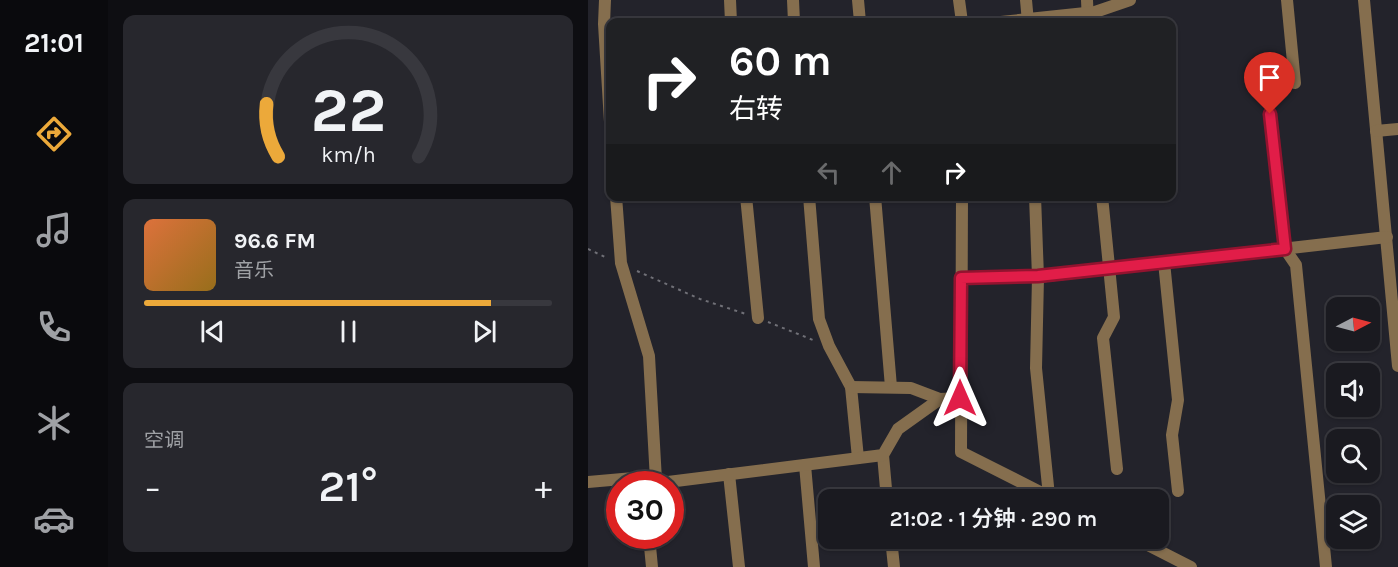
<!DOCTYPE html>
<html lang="zh">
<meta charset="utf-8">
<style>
body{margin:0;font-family:Karla,"Noto Sans SC",sans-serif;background:#27272d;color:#f1f3f6;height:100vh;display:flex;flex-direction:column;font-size:22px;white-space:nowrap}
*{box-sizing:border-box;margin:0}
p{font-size:20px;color:#9fa1a5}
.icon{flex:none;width:33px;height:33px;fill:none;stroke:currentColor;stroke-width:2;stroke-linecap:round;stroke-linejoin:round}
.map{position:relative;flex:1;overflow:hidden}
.panel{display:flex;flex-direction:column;gap:15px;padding:15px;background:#0e0e12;width:480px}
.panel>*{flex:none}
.top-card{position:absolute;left:18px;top:18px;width:570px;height:183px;border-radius:12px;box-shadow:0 2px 4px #0004,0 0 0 2px #38383e;background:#202124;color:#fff;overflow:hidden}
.needle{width:39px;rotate:84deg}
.buttons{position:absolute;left:738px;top:297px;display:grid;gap:12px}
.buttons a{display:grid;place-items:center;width:54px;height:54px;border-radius:12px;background:#1a1a20;box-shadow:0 2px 4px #0004,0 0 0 2px #38383e;font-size:30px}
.speed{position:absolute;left:18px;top:471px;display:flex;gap:12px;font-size:30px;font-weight:700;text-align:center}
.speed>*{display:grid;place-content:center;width:78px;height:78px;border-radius:50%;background:#1a1a20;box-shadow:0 2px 4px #0004,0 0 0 2px #38383e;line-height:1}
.speed .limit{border:9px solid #d22;background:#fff;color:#111}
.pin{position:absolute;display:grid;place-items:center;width:51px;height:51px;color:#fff;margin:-62px -26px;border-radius:50% 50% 50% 0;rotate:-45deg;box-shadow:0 0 6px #0007}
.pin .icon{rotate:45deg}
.me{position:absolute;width:66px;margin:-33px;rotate:0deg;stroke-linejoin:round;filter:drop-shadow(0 0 4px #0008)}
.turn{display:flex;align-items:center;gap:21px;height:126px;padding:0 24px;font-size:27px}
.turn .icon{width:78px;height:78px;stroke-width:2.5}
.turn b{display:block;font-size:42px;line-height:51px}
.lanes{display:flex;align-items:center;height:57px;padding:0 24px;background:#0003;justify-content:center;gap:30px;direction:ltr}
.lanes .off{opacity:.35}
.big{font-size:45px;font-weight:600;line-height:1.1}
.panel .card{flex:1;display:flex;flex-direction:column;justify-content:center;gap:9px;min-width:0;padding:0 21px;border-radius:12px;background:#27272d}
.panel .dial{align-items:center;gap:0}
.dial svg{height:156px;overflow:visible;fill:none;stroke:#38383e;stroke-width:7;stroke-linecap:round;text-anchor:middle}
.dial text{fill:#f1f3f6;stroke:none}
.song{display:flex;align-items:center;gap:18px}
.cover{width:72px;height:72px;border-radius:9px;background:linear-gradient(135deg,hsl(20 70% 55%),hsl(40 70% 35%))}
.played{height:6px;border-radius:3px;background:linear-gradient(90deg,#eca93a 85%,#38383e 85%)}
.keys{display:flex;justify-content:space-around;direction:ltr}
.heat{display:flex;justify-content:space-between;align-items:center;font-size:33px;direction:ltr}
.trip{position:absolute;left:230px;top:489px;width:351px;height:60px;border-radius:12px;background:#1a1a20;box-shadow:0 2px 4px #0004,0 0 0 2px #38383e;font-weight:600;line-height:60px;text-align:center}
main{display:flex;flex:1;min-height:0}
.tabs{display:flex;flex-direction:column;width:108px;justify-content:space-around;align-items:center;background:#0a0a0d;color:#9fa1a5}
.tabs .icon{width:42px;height:42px}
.tabs .active{color:#eca93a}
.tabs b{font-size:27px;color:#f1f3f6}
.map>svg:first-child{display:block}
</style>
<main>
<nav class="tabs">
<b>21:01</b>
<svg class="icon active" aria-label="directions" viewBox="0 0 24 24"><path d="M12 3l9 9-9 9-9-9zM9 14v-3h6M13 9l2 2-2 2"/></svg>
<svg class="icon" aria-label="music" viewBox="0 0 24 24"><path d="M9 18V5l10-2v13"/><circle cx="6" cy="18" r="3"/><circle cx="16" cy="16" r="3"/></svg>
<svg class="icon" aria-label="phone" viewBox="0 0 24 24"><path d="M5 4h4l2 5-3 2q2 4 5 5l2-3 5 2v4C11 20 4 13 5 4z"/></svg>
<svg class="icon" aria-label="climate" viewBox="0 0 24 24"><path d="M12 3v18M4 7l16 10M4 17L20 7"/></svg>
<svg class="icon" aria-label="car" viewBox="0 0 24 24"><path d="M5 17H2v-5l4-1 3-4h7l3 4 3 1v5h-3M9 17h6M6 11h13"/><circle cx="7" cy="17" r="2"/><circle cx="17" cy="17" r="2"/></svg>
</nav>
<section class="panel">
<div class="card dial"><svg viewBox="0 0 100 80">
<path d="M14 69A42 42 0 1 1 86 69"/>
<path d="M14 69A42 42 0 0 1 8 42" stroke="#eca93a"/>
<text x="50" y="56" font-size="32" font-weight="700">22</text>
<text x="50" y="72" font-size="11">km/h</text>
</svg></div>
<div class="card">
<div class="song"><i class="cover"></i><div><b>96.6 FM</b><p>音乐</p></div></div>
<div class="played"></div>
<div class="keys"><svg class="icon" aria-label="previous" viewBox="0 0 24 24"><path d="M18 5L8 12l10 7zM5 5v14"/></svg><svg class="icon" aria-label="pause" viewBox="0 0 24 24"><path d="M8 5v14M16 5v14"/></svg><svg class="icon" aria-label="next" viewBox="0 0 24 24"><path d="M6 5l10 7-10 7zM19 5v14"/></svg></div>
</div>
<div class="card"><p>空调</p>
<div class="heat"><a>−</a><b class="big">21°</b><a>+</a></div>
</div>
</section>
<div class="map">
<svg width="810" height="567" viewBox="0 0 810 567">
<rect width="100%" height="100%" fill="#23232b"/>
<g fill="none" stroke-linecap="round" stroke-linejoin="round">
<g stroke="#707077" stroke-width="2" stroke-dasharray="3 4.5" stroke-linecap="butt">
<path d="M 0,249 L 19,258"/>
<path d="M 49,271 L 112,299 L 158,314"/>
<path d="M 180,322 L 225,340"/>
</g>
<g stroke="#856e4e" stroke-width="12">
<path d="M 17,0 L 16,24 L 22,122"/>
<path d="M 142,0 L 143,22"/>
<path d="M 205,0 L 206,22"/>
<path d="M 270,0 L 272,22"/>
<path d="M 371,0 L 374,22"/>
<path d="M 438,0 L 440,22"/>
<path d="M 499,0 L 500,22"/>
<path d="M 699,0 L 707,83"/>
<path d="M 776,0 L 810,366"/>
<path d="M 413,22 L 507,12 L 542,0"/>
<path d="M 682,114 L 697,249 L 708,265 L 738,567"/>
<path d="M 788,131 L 810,129"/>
<path d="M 28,196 L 33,263 L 61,356 L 68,480"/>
<path d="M 158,196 L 170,318"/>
<path d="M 221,196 L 231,319 L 241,346 L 263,387 L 270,458"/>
<path d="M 287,196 L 303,387"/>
<path d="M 374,196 L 373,452 L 468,500"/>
<path d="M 447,196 L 450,277 L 448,368 L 461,496"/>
<path d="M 514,196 L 526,317 L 515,338 L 529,469"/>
<path d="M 576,262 L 590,400 L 584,435 L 590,491"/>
<path d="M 373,278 L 450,277 L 799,237"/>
<path d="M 263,387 L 323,388 L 352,399"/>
<path d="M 295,455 L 299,500"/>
<path d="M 217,465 L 226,567"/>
<path d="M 141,474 L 151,567"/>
<path d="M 0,482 L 57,477 L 80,482 L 295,455 L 310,429 L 352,399 L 372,398"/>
<path d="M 61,536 L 64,567"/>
<path d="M 303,538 L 306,567"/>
<path d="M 546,538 L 603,567"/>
</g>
</g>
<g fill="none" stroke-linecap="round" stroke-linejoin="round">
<g stroke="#92132f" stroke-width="15">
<path id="route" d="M 372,398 L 373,278 L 450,276 L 697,249 L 682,114"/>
</g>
<use href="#route" stroke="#e11d48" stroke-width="10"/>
</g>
</svg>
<div class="buttons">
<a><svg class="needle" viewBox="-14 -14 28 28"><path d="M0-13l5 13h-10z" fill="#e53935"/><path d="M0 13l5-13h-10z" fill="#9fa1a5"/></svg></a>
<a><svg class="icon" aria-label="sound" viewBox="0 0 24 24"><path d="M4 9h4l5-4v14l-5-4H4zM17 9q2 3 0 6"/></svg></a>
<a><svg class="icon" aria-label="search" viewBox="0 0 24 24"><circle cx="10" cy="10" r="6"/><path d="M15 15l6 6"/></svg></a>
<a><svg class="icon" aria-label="layers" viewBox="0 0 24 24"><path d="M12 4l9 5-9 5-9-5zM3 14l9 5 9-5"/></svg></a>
</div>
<div class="speed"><div class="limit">30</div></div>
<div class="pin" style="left:682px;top:114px;background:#d93025"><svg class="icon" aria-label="arrive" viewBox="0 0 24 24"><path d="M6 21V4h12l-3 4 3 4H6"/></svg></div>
<svg class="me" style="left:372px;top:398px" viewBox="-20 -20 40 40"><path d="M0-17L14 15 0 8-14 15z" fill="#e11d48" stroke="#fff" stroke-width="4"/></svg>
<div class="trip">21:02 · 1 分钟 · 290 m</div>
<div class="top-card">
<div class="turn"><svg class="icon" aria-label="right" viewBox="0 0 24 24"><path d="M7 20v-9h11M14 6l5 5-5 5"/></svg><div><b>60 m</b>右转</div></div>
<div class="lanes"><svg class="icon off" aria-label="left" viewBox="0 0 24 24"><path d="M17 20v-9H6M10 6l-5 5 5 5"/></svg><svg class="icon off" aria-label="ahead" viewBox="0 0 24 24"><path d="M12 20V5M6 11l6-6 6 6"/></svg><svg class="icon" aria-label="right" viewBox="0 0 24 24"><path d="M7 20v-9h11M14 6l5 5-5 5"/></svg></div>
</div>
</div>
</main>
